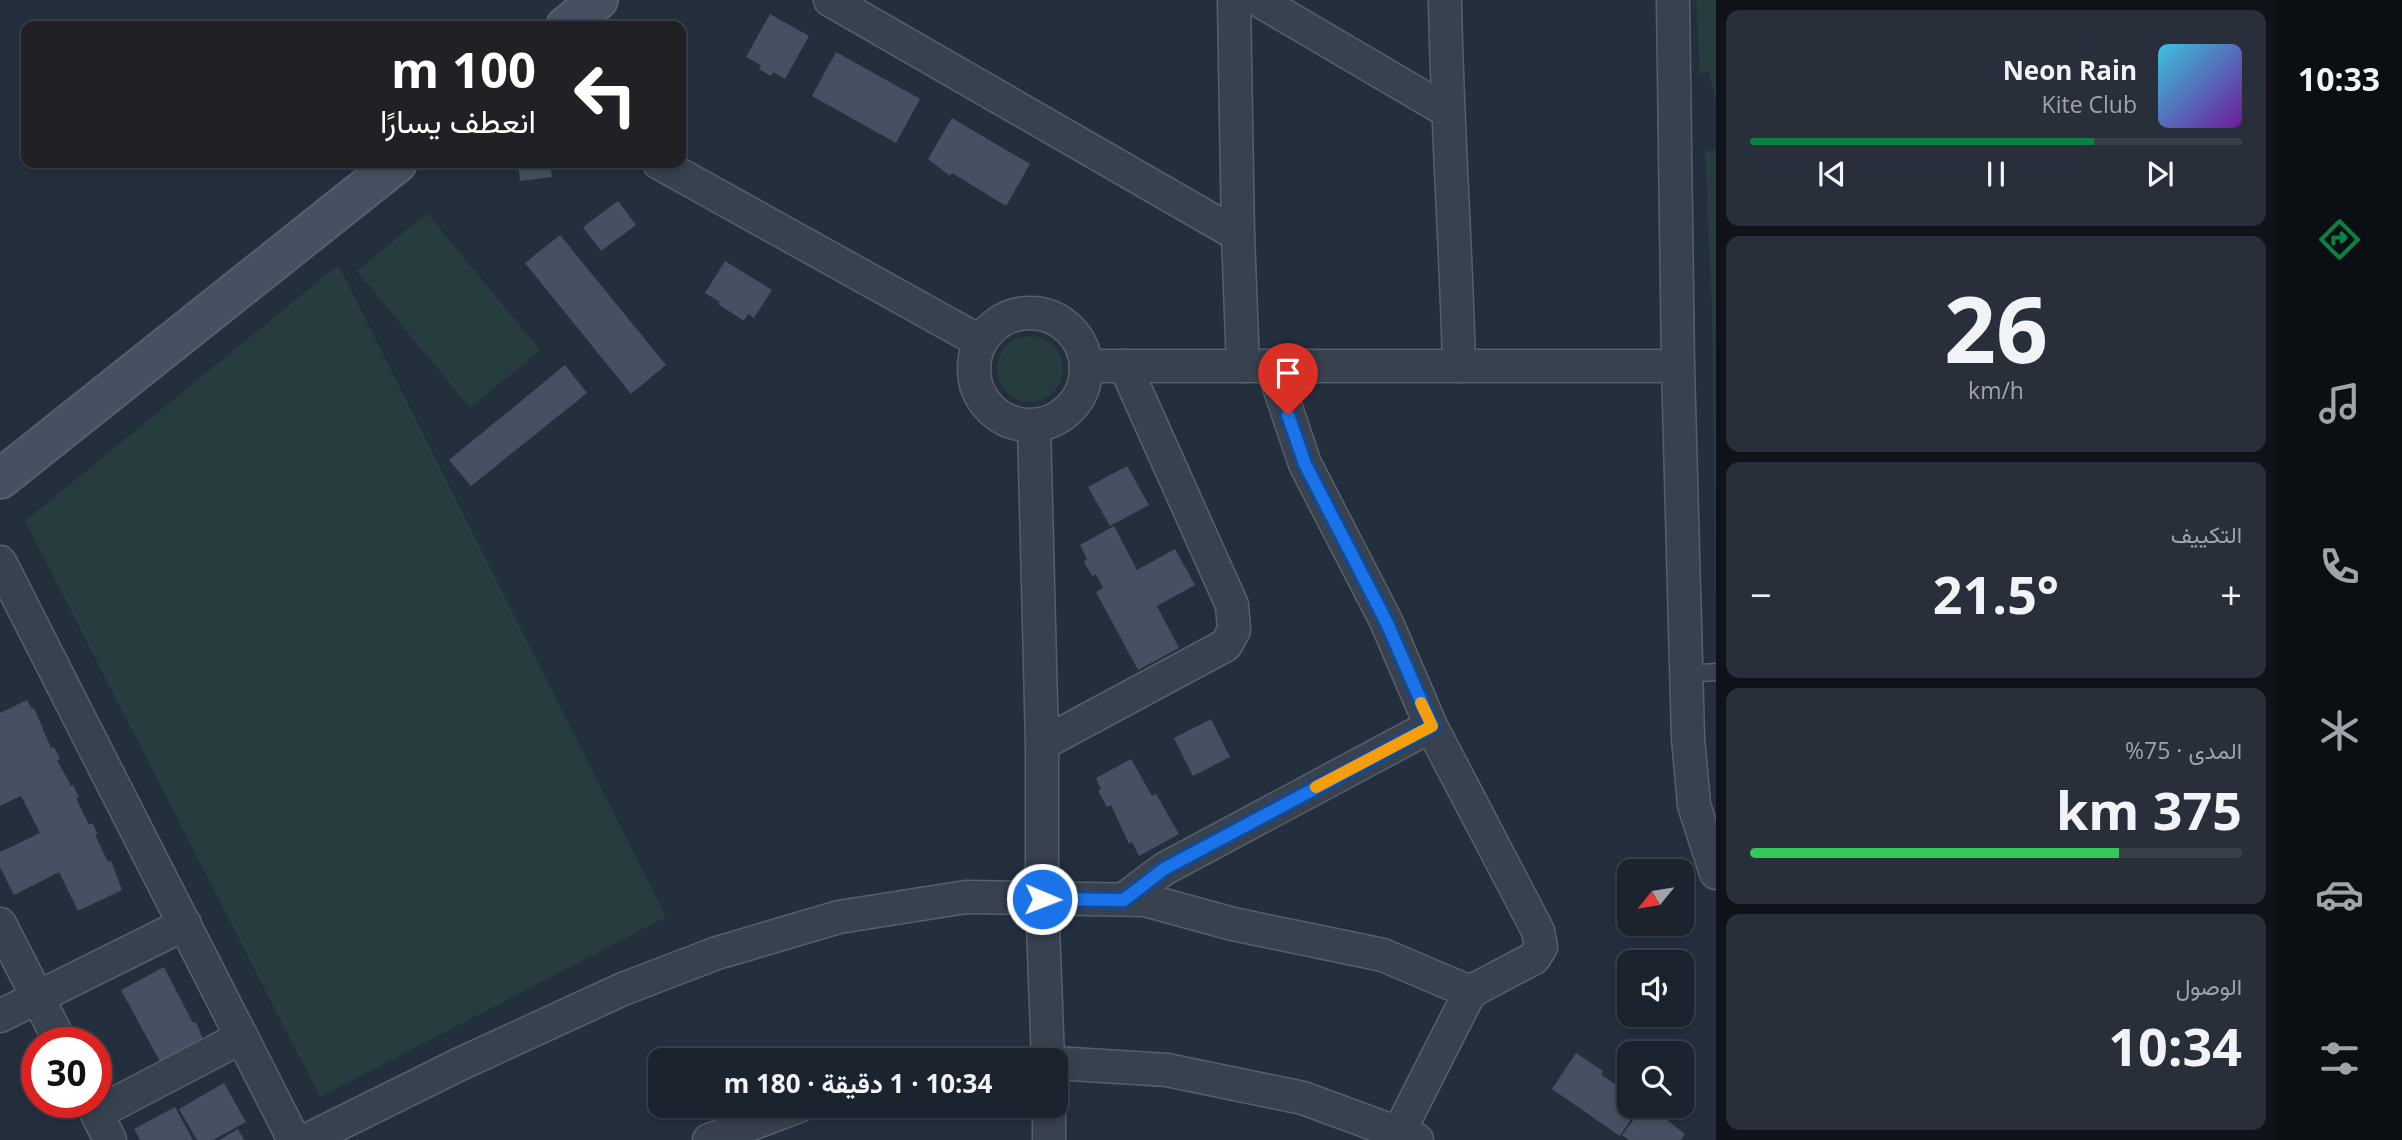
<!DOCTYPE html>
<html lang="ar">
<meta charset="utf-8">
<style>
body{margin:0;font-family:"Open Sans",Vazirmatn,sans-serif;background:#282f3a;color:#f1f3f6;direction:rtl;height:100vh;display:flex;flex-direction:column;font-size:26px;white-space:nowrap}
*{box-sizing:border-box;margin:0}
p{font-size:23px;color:#a0a4aa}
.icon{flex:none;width:38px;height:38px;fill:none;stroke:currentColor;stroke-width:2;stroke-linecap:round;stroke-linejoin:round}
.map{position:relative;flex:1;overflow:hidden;direction:ltr}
.drawer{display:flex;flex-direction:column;gap:10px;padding:10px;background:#0f1319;width:560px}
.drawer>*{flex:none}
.banner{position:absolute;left:21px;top:21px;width:665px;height:147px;border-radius:14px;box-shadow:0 4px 10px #0003,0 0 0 2px #39404a;direction:rtl;background:#202124;color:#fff;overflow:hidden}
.needle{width:46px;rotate:240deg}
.buttons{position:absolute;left:1617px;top:859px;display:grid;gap:14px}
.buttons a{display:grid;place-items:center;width:77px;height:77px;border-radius:14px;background:#1b232e;box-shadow:0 4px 10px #0003,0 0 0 2px #39404a;font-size:35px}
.speed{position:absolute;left:21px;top:1027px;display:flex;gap:14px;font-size:35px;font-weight:700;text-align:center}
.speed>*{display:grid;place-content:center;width:91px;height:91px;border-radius:50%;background:#1b232e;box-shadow:0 4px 10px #0003,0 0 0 2px #39404a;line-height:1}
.speed .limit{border:10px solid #d22;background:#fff;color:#111}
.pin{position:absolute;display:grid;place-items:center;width:60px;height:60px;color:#fff;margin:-72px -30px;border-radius:50% 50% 50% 0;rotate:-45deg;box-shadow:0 0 7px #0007}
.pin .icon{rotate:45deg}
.me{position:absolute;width:77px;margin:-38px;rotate:91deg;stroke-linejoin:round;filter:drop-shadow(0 0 5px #0008)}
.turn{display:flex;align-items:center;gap:24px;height:147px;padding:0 35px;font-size:32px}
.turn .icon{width:91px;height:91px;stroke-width:2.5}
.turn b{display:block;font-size:49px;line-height:60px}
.big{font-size:52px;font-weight:700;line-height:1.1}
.drawer .tile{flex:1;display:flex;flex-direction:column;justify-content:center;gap:10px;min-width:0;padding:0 24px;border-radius:14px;background:#282f3a}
.drawer .dial{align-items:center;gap:0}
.dial b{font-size:91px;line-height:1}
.song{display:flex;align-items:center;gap:21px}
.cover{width:84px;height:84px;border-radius:10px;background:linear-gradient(135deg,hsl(190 70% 55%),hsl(280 70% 35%))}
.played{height:7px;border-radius:4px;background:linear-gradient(90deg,#0b8043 70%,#39404a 70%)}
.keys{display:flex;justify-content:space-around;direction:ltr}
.heat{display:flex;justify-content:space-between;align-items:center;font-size:38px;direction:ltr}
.charge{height:10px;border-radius:5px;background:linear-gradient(90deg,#34c759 75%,#39404a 0)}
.trip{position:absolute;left:648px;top:1048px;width:420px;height:70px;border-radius:14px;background:#1b232e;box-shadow:0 4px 10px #0003,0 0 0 2px #39404a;font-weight:700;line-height:70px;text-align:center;direction:rtl}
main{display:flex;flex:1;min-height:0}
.menu{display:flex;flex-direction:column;width:126px;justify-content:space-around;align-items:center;background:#0b0e12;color:#a0a4aa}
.menu .icon{width:49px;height:49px}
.menu .selected{color:#0b8043}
.menu b{font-size:32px;color:#f1f3f6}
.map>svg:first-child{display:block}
</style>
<main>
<nav class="menu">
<b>10:33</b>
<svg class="icon selected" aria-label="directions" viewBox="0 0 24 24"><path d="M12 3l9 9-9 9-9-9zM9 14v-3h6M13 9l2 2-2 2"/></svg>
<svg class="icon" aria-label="music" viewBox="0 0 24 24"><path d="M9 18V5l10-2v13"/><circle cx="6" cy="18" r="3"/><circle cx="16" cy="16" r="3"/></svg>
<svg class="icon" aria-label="phone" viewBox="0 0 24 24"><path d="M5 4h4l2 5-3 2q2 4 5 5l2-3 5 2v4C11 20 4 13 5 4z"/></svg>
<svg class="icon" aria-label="climate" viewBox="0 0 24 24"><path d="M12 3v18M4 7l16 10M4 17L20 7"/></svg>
<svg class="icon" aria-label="car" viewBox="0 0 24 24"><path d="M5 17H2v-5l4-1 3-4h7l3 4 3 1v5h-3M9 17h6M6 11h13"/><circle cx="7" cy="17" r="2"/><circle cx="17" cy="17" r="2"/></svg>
<svg class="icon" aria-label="filters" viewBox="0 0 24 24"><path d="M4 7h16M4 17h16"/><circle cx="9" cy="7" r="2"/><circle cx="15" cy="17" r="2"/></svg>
</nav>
<section class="drawer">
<div class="tile">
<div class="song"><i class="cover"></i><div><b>Neon Rain</b><p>Kite Club</p></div></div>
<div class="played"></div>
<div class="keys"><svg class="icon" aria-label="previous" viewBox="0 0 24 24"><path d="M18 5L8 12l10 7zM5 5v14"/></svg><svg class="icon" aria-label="pause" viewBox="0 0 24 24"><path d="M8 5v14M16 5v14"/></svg><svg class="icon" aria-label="next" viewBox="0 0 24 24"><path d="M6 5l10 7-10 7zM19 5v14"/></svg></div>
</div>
<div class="tile dial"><b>26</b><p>km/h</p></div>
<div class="tile"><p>التكييف</p>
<div class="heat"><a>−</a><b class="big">21.5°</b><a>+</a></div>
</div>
<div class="tile"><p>المدى · 75%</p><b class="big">375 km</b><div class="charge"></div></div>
<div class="tile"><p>الوصول</p><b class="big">10:34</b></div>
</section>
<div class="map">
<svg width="1716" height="1140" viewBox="0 0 1716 1140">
<rect width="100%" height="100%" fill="#242f3e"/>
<g fill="#263c3f">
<path d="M 1696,0 L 1716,0 L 1716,101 L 1708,71 L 1700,75 Z"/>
<path d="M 1716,149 L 1716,638 L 1712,312 L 1705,152 Z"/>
<path d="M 427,213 L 540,350 L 470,408 L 357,271 Z"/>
<path d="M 338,265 L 666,917 L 320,1097 L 25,521 Z"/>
<circle cx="1030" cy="369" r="33"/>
</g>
<g fill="#455162">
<path d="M 770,14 L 809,36 L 785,79 L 773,72 L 771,76 L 759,69 L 761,65 L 746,57 Z"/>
<path d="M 836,52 L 920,99 L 896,143 L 812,96 Z"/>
<path d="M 952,118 L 1030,164 L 1006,206 L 952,173 L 950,176 L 928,159 Z"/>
<path d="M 518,163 L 550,163 L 552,177 L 520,181 Z"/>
<path d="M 618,201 L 636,225 L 601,251 L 583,227 Z"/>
<path d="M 560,235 L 666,365 L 631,394 L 525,263 Z"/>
<path d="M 725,261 L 772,290 L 754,318 L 748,314 L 744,321 L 718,304 L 720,302 L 705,293 Z"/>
<path d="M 565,365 L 587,393 L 471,486 L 449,460 Z"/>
<path d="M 1127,466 L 1149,505 L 1110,526 L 1088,487 Z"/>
<path d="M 1114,526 L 1137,570 L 1175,549 L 1195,585 L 1157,606 L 1179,648 L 1138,670 L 1096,592 L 1103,588 L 1096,574 L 1092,576 L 1084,562 L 1087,559 L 1080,545 Z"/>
<path d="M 27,700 L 32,709 L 34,708 L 51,748 L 54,747 L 60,759 L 57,760 L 71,786 L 73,785 L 79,797 L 76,798 L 89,825 L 92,823 L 98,834 L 95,835 L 108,862 L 111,861 L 122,890 L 78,911 L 59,872 L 14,895 L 0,867 L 0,852 L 40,833 L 21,796 L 0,806 L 0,713 Z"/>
<path d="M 1211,719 L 1230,757 L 1193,776 L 1174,738 Z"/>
<path d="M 1131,759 L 1152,796 L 1156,794 L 1179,834 L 1139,856 L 1132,842 L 1129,844 L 1111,805 L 1107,807 L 1098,791 L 1101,789 L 1096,778 Z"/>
<path d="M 164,967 L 193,1023 L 196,1022 L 206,1047 L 164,1069 L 121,990 Z"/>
<path d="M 1576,1053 L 1603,1071 L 1601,1075 L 1629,1093 L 1629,1106 L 1640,1106 L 1620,1136 L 1552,1089 Z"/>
<path d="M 224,1083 L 246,1122 L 213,1140 L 197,1140 L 179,1109 Z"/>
<path d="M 1644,1106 L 1649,1106 L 1685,1134 L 1681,1140 L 1629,1140 L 1622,1135 Z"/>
<path d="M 175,1107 L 193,1140 L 140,1140 L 134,1129 Z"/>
<path d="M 238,1129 L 244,1140 L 219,1140 Z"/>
</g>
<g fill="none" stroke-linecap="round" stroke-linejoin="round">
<g stroke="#565f6c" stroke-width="19">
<path id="lane" d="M 1686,674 L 1716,672"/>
</g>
<g stroke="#565f6c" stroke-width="35">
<g id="street">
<path d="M 830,0 L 1238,235"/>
<path d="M 1234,0 L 1238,235 L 1243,366"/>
<path d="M 1258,0 L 1447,111"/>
<path d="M 1445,0 C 1447,122 1456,244 1459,366"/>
<path d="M 1673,0 L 1678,366 L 1688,738 L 1694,805 L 1716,873"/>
<path d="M 659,163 L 981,342"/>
<circle cx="1030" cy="369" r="56"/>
<path d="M 1086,366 L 1678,366"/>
<path d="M 1272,366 L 1305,464 L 1386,621 L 1431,726 L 1538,931 L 1541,947 L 1534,958 L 1470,992 L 1399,1132"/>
<path d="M 1034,425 L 1042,744 L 1042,899 L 1048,1060"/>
<path d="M 0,562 L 294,1140"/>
<path d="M 1042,744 L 1226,645 L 1234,630 L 1232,605 L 1125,366"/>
<path d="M 1124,899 L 1164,869 L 1431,726"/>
<path d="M 0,924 L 61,1043"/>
<path d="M 0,1016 L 185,924"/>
<path d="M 1055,1063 L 1167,1070 L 1303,1098 L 1417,1140"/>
<path d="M 91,1102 L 110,1140"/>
<path d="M 1049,1106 L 1049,1140"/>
<path d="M 97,1113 L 242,1037"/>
<path d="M 307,1140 L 458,1065 L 623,989 L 717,953 L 839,917 L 966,897 L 1145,900 L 1233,924 L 1383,955 L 1470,992"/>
<path d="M 709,1140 L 799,1106"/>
</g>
</g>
<g stroke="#565f6c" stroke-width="42">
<g id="secondary">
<path d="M 566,26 L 598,0"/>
<path d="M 0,479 L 397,163"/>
</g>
</g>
<use href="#lane" stroke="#38414e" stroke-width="16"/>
<use href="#street" stroke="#38414e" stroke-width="32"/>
<use href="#secondary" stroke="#465061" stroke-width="38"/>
</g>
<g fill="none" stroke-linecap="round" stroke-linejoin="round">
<g stroke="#114b97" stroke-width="18">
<path id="route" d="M 1042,899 L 1124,900 L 1164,869 L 1432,726 L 1386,621 L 1305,464 L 1288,415"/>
</g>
<use href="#route" stroke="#1a73e8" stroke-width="12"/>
<path stroke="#f59e0b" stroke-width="12" d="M 1316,787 L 1432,726 L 1421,703"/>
</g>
</svg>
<div class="buttons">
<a><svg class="needle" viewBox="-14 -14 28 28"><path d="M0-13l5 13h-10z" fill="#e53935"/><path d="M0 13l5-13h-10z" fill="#a0a4aa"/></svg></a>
<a><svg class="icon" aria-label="sound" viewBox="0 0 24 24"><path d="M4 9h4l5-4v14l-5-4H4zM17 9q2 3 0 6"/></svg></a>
<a><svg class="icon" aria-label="search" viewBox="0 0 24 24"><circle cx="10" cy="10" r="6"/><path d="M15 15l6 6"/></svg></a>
</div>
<div class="speed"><div class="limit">30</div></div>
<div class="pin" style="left:1288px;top:415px;background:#d93025"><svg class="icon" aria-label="arrive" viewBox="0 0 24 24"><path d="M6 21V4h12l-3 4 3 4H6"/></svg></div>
<svg class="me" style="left:1042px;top:899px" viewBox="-20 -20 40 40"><circle r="17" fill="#1a73e8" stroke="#fff" stroke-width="3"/><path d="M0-11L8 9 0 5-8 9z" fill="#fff"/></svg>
<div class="trip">10:34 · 1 دقيقة · 180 m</div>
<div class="banner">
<div class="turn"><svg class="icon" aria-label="left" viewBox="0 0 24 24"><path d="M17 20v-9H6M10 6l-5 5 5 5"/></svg><div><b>100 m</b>انعطف يسارًا</div></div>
</div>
</div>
</main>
